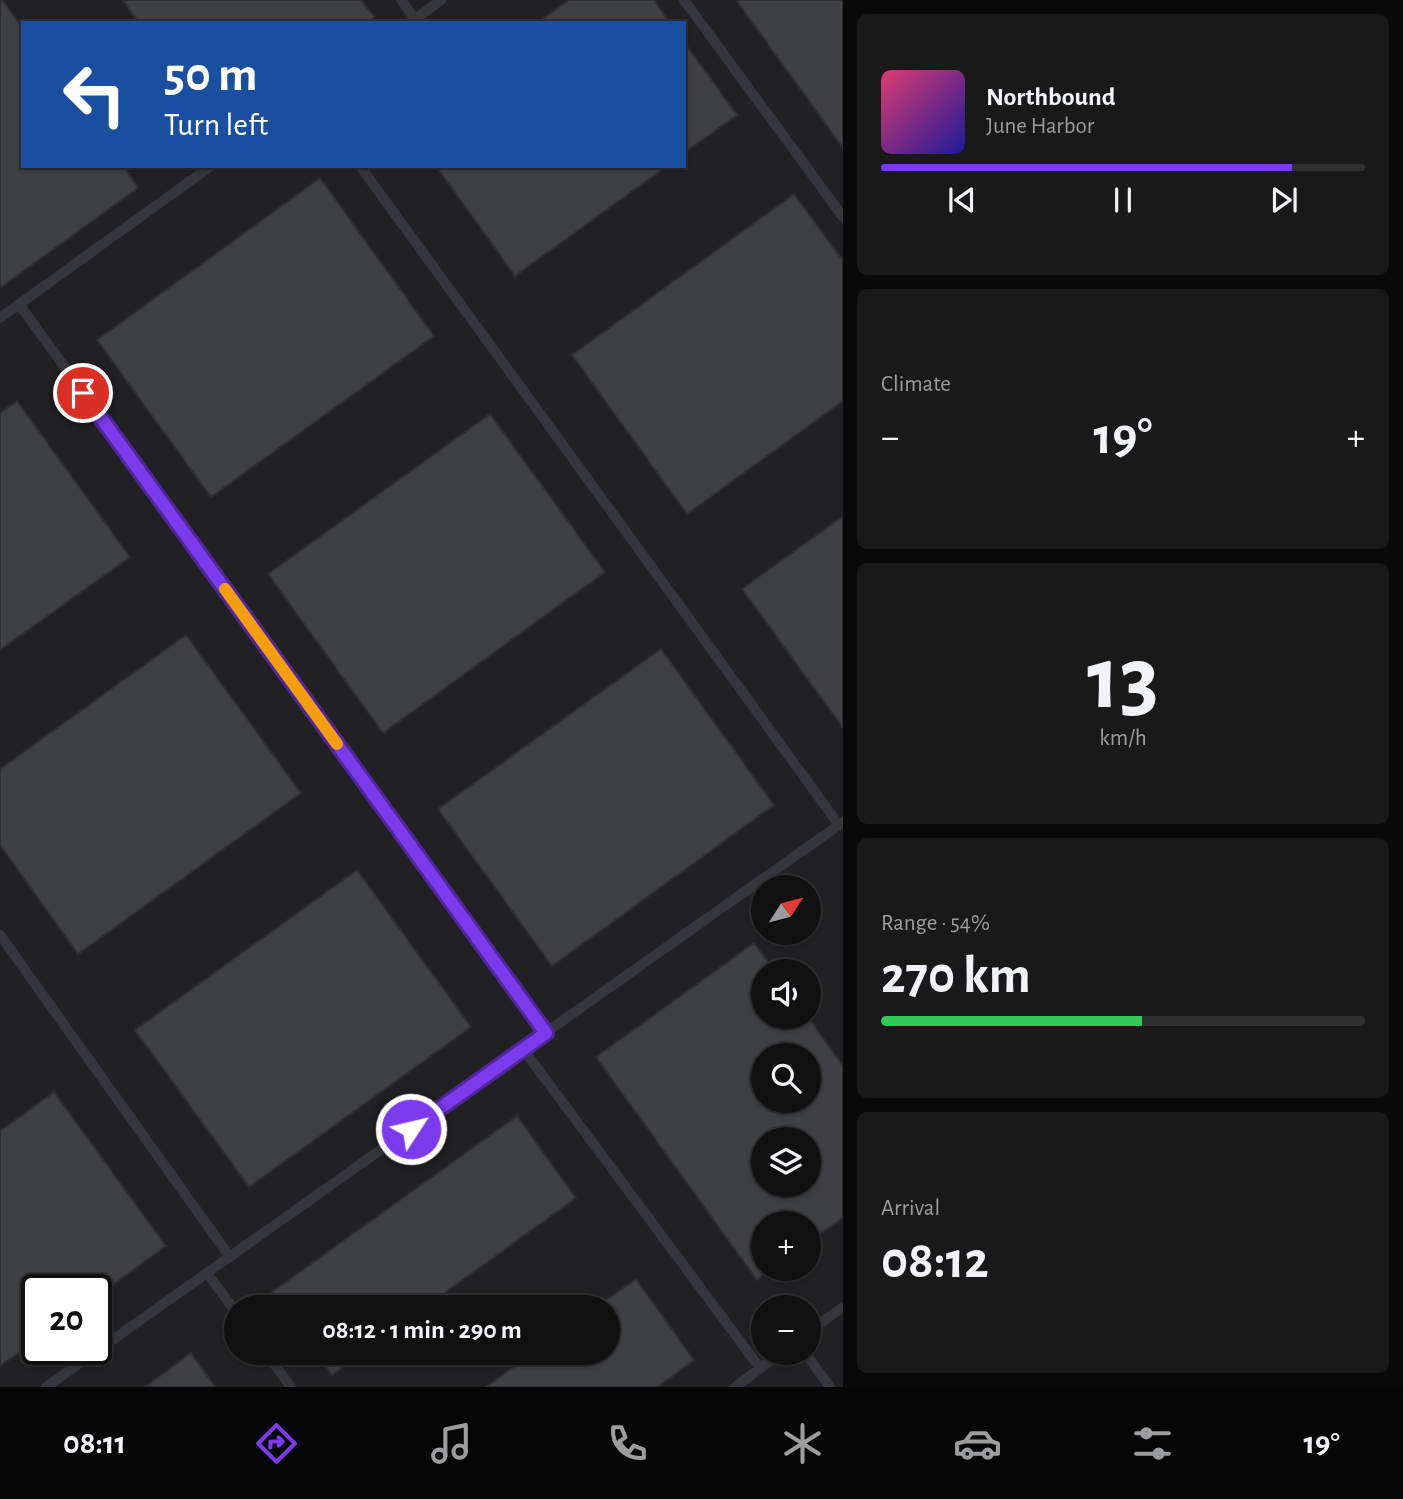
<!DOCTYPE html>
<meta charset="utf-8">
<style>
body{margin:0;font-family:"Alegreya Sans",sans-serif;background:#19191a;color:#f1f3f6;height:100vh;display:flex;flex-direction:column;font-size:26px;white-space:nowrap}
*{box-sizing:border-box;margin:0}
p{font-size:23px;color:#9c9d9f}
.icon{flex:none;width:38px;height:38px;fill:none;stroke:currentColor;stroke-width:2;stroke-linecap:round;stroke-linejoin:round}
.map{position:relative;flex:1;overflow:hidden}
.drawer{display:flex;flex-direction:column;gap:14px;padding:14px;background:#090909;width:560px}
.drawer>*{flex:none}
.banner{position:absolute;left:21px;top:21px;width:665px;height:147px;border-radius:0px;box-shadow:0 2px 5px #0004,0 0 0 2px #303031;background:#1a4fa0;color:#fff;overflow:hidden}
.needle{width:46px;rotate:54deg}
.buttons{position:absolute;left:751px;top:875px;display:grid;gap:14px}
.buttons a{display:grid;place-items:center;width:70px;height:70px;border-radius:50%;background:#101011;box-shadow:0 2px 5px #0004,0 0 0 2px #303031;font-size:35px}
.speed{position:absolute;left:21px;top:1274px;display:flex;gap:14px;font-size:35px;font-weight:700;text-align:center}
.speed>*{display:grid;place-content:center;width:91px;height:91px;border-radius:50%;background:#101011;box-shadow:0 2px 5px #0004,0 0 0 2px #303031;line-height:1}
.speed .limit{border:4px solid #111;border-radius:10px;background:#fff;color:#111}
.pin{position:absolute;display:grid;place-items:center;width:60px;height:60px;color:#fff;margin:-30px;border:4px solid #fff;border-radius:50%;box-shadow:0 2px 7px #0007}
.me{position:absolute;width:77px;margin:-38px;rotate:55deg;stroke-linejoin:round;filter:drop-shadow(0 0 5px #0008)}
.turn{display:flex;align-items:center;gap:24px;height:147px;padding:0 28px;font-size:32px}
.turn .icon{width:91px;height:91px;stroke-width:2.5}
.turn b{display:block;font-size:49px;line-height:60px}
.big{font-size:52px;font-weight:700;line-height:1.1}
.drawer .tile{flex:1;display:flex;flex-direction:column;justify-content:center;gap:10px;min-width:0;padding:0 24px;border-radius:10px;background:#19191a}
.drawer .dial{align-items:center;gap:0}
.dial b{font-size:91px;line-height:1}
.song{display:flex;align-items:center;gap:21px}
.cover{width:84px;height:84px;border-radius:10px;background:linear-gradient(135deg,hsl(340 70% 55%),hsl(240 70% 35%))}
.played{height:7px;border-radius:4px;background:linear-gradient(90deg,#7c3aed 85%,#303031 85%)}
.keys{display:flex;justify-content:space-around;direction:ltr}
.heat{display:flex;justify-content:space-between;align-items:center;font-size:38px;direction:ltr}
.charge{height:10px;border-radius:5px;background:linear-gradient(90deg,#34c759 54%,#303031 0)}
.trip{position:absolute;left:224px;top:1295px;width:396px;height:70px;border-radius:35px;background:#101011;box-shadow:0 2px 5px #0004,0 0 0 2px #303031;font-weight:700;line-height:70px;text-align:center}
.menu{display:flex;height:112px;justify-content:space-around;align-items:center;background:#060607;color:#9c9d9f}
.menu .icon{width:49px;height:49px}
.menu .active{color:#7c3aed}
.menu b{font-size:32px;color:#f1f3f6}
main{display:flex;flex:1;min-height:0}
.map>svg:first-child{display:block}
</style>
<main>
<div class="map">
<svg width="843" height="1387" viewBox="0 0 843 1387">
<rect width="100%" height="100%" fill="#151517"/>
<path fill="#212124" fill-rule="evenodd" d="M 0,0 L 843,0 L 843,1387 L 0,1387 ZM 23,23 L 684,23 L 684,166 L 23,166 ZM 763,887 L 808,887 L 808,933 L 763,933 ZM 763,971 L 808,971 L 808,1017 L 763,1017 ZM 763,1055 L 808,1055 L 808,1101 L 763,1101 ZM 763,1139 L 808,1139 L 808,1185 L 763,1185 ZM 763,1223 L 808,1223 L 808,1269 L 763,1269 ZM 37,1290 L 96,1290 L 96,1349 L 37,1349 ZM 236,1307 L 607,1307 L 607,1353 L 236,1353 ZM 763,1307 L 808,1307 L 808,1353 L 763,1353 Z"/>
<g fill="#3f4044" stroke="#2f2f33" stroke-width="2" fill-rule="evenodd">
<path d="M 0,0 L 2,0 L 23,28 L 23,166 L 123,166 L 138,188 L 0,288 Z"/>
<path d="M 123,0 L 361,0 L 374,17 L 366,23 L 139,23 Z"/>
<path d="M 569,0 L 654,0 L 670,23 L 537,23 Z"/>
<path d="M 736,0 L 843,0 L 843,148 Z"/>
<path d="M 684,42 L 737,115 L 684,153 Z"/>
<path d="M 436,166 L 667,166 L 515,276 Z"/>
<path d="M 320,178 L 434,336 L 211,497 L 97,340 Z"/>
<path d="M 794,194 L 843,261 L 843,401 L 687,514 L 572,355 Z"/>
<path d="M 17,401 L 130,557 L 0,650 L 0,413 Z"/>
<path d="M 490,414 L 605,572 L 383,733 L 268,574 Z"/>
<path d="M 843,516 L 843,728 L 742,589 Z"/>
<path d="M 186,635 L 301,793 L 78,954 L 0,845 L 0,769 Z"/>
<path d="M 661,649 L 774,805 L 552,966 L 438,809 Z"/>
<path d="M 357,870 L 471,1027 L 249,1187 L 135,1030 Z"/>
<path d="M 754,943 L 775,971 L 763,971 L 763,1017 L 808,1017 L 843,1066 L 843,1218 L 808,1242 L 808,1223 L 763,1223 L 763,1269 L 772,1269 L 757,1280 L 596,1057 ZM 763,1055 L 808,1055 L 808,1101 L 763,1101 ZM 763,1139 L 808,1139 L 808,1185 L 763,1185 Z"/>
<path d="M 54,1092 L 166,1246 L 96,1297 L 96,1290 L 37,1290 L 37,1340 L 0,1366 L 0,1131 Z"/>
<path d="M 517,1116 L 576,1198 L 425,1307 L 283,1307 L 272,1292 Z"/>
<path d="M 636,1279 L 694,1360 L 658,1387 L 486,1387 L 533,1353 L 607,1353 L 607,1307 L 596,1307 Z"/>
<path d="M 191,1353 L 215,1387 L 145,1387 Z"/>
<path d="M 316,1353 L 362,1353 L 332,1375 Z"/>
</g>
<g fill="none" stroke-linecap="round" stroke-linejoin="round">
<g stroke="#36373c" stroke-width="10">
<path d="M 401,0 L 415,19"/>
<path d="M 684,0 L 843,217"/>
<path d="M 410,23 L 441,0"/>
<path d="M 360,166 L 839,825"/>
<path d="M 19,304 L 546,1033"/>
<path d="M 0,318 L 211,166"/>
<path d="M 0,935 L 230,1257"/>
<path d="M 523,1049 L 760,1368"/>
<path d="M 207,1273 L 236,1312"/>
<path d="M 808,1332 L 843,1307"/>
<path d="M 266,1353 L 291,1387"/>
<path d="M 805,1353 L 830,1387"/>
<path d="M 46,1387 L 843,822"/>
<path d="M 735,1387 L 781,1353"/>
</g>
</g>
<g fill="none" stroke-linecap="round" stroke-linejoin="round">
<g stroke="#51269a" stroke-width="18">
<path id="route" d="M 83,393 L 546,1033 L 411,1129"/>
</g>
<use href="#route" stroke="#7c3aed" stroke-width="12"/>
<path stroke="#f59e0b" stroke-width="12" d="M 225,589 L 337,744"/>
</g>
</svg>
<div class="buttons">
<a><svg class="needle" viewBox="-14 -14 28 28"><path d="M0-13l5 13h-10z" fill="#e53935"/><path d="M0 13l5-13h-10z" fill="#9c9d9f"/></svg></a>
<a><svg class="icon" aria-label="sound" viewBox="0 0 24 24"><path d="M4 9h4l5-4v14l-5-4H4zM17 9q2 3 0 6"/></svg></a>
<a><svg class="icon" aria-label="search" viewBox="0 0 24 24"><circle cx="10" cy="10" r="6"/><path d="M15 15l6 6"/></svg></a>
<a><svg class="icon" aria-label="layers" viewBox="0 0 24 24"><path d="M12 4l9 5-9 5-9-5zM3 14l9 5 9-5"/></svg></a>
<a>+</a>
<a>−</a>
</div>
<div class="speed"><div class="limit">20</div></div>
<div class="pin" style="left:83px;top:393px;background:#d93025"><svg class="icon" aria-label="arrive" viewBox="0 0 24 24"><path d="M6 21V4h12l-3 4 3 4H6"/></svg></div>
<svg class="me" style="left:411px;top:1129px" viewBox="-20 -20 40 40"><circle r="17" fill="#7c3aed" stroke="#fff" stroke-width="3"/><path d="M0-11L8 9 0 5-8 9z" fill="#fff"/></svg>
<div class="trip">08:12 · 1 min · 290 m</div>
<div class="banner">
<div class="turn"><svg class="icon" aria-label="left" viewBox="0 0 24 24"><path d="M17 20v-9H6M10 6l-5 5 5 5"/></svg><div><b>50 m</b>Turn left</div></div>
</div>
</div>
<section class="drawer">
<div class="tile">
<div class="song"><i class="cover"></i><div><b>Northbound</b><p>June Harbor</p></div></div>
<div class="played"></div>
<div class="keys"><svg class="icon" aria-label="previous" viewBox="0 0 24 24"><path d="M18 5L8 12l10 7zM5 5v14"/></svg><svg class="icon" aria-label="pause" viewBox="0 0 24 24"><path d="M8 5v14M16 5v14"/></svg><svg class="icon" aria-label="next" viewBox="0 0 24 24"><path d="M6 5l10 7-10 7zM19 5v14"/></svg></div>
</div>
<div class="tile"><p>Climate</p>
<div class="heat"><a>−</a><b class="big">19°</b><a>+</a></div>
</div>
<div class="tile dial"><b>13</b><p>km/h</p></div>
<div class="tile"><p>Range · 54%</p><b class="big">270 km</b><div class="charge"></div></div>
<div class="tile"><p>Arrival</p><b class="big">08:12</b></div>
</section>
</main>
<nav class="menu">
<b>08:11</b>
<svg class="icon active" aria-label="directions" viewBox="0 0 24 24"><path d="M12 3l9 9-9 9-9-9zM9 14v-3h6M13 9l2 2-2 2"/></svg>
<svg class="icon" aria-label="music" viewBox="0 0 24 24"><path d="M9 18V5l10-2v13"/><circle cx="6" cy="18" r="3"/><circle cx="16" cy="16" r="3"/></svg>
<svg class="icon" aria-label="phone" viewBox="0 0 24 24"><path d="M5 4h4l2 5-3 2q2 4 5 5l2-3 5 2v4C11 20 4 13 5 4z"/></svg>
<svg class="icon" aria-label="climate" viewBox="0 0 24 24"><path d="M12 3v18M4 7l16 10M4 17L20 7"/></svg>
<svg class="icon" aria-label="car" viewBox="0 0 24 24"><path d="M5 17H2v-5l4-1 3-4h7l3 4 3 1v5h-3M9 17h6M6 11h13"/><circle cx="7" cy="17" r="2"/><circle cx="17" cy="17" r="2"/></svg>
<svg class="icon" aria-label="filters" viewBox="0 0 24 24"><path d="M4 7h16M4 17h16"/><circle cx="9" cy="7" r="2"/><circle cx="15" cy="17" r="2"/></svg>
<b>19°</b>
</nav>
